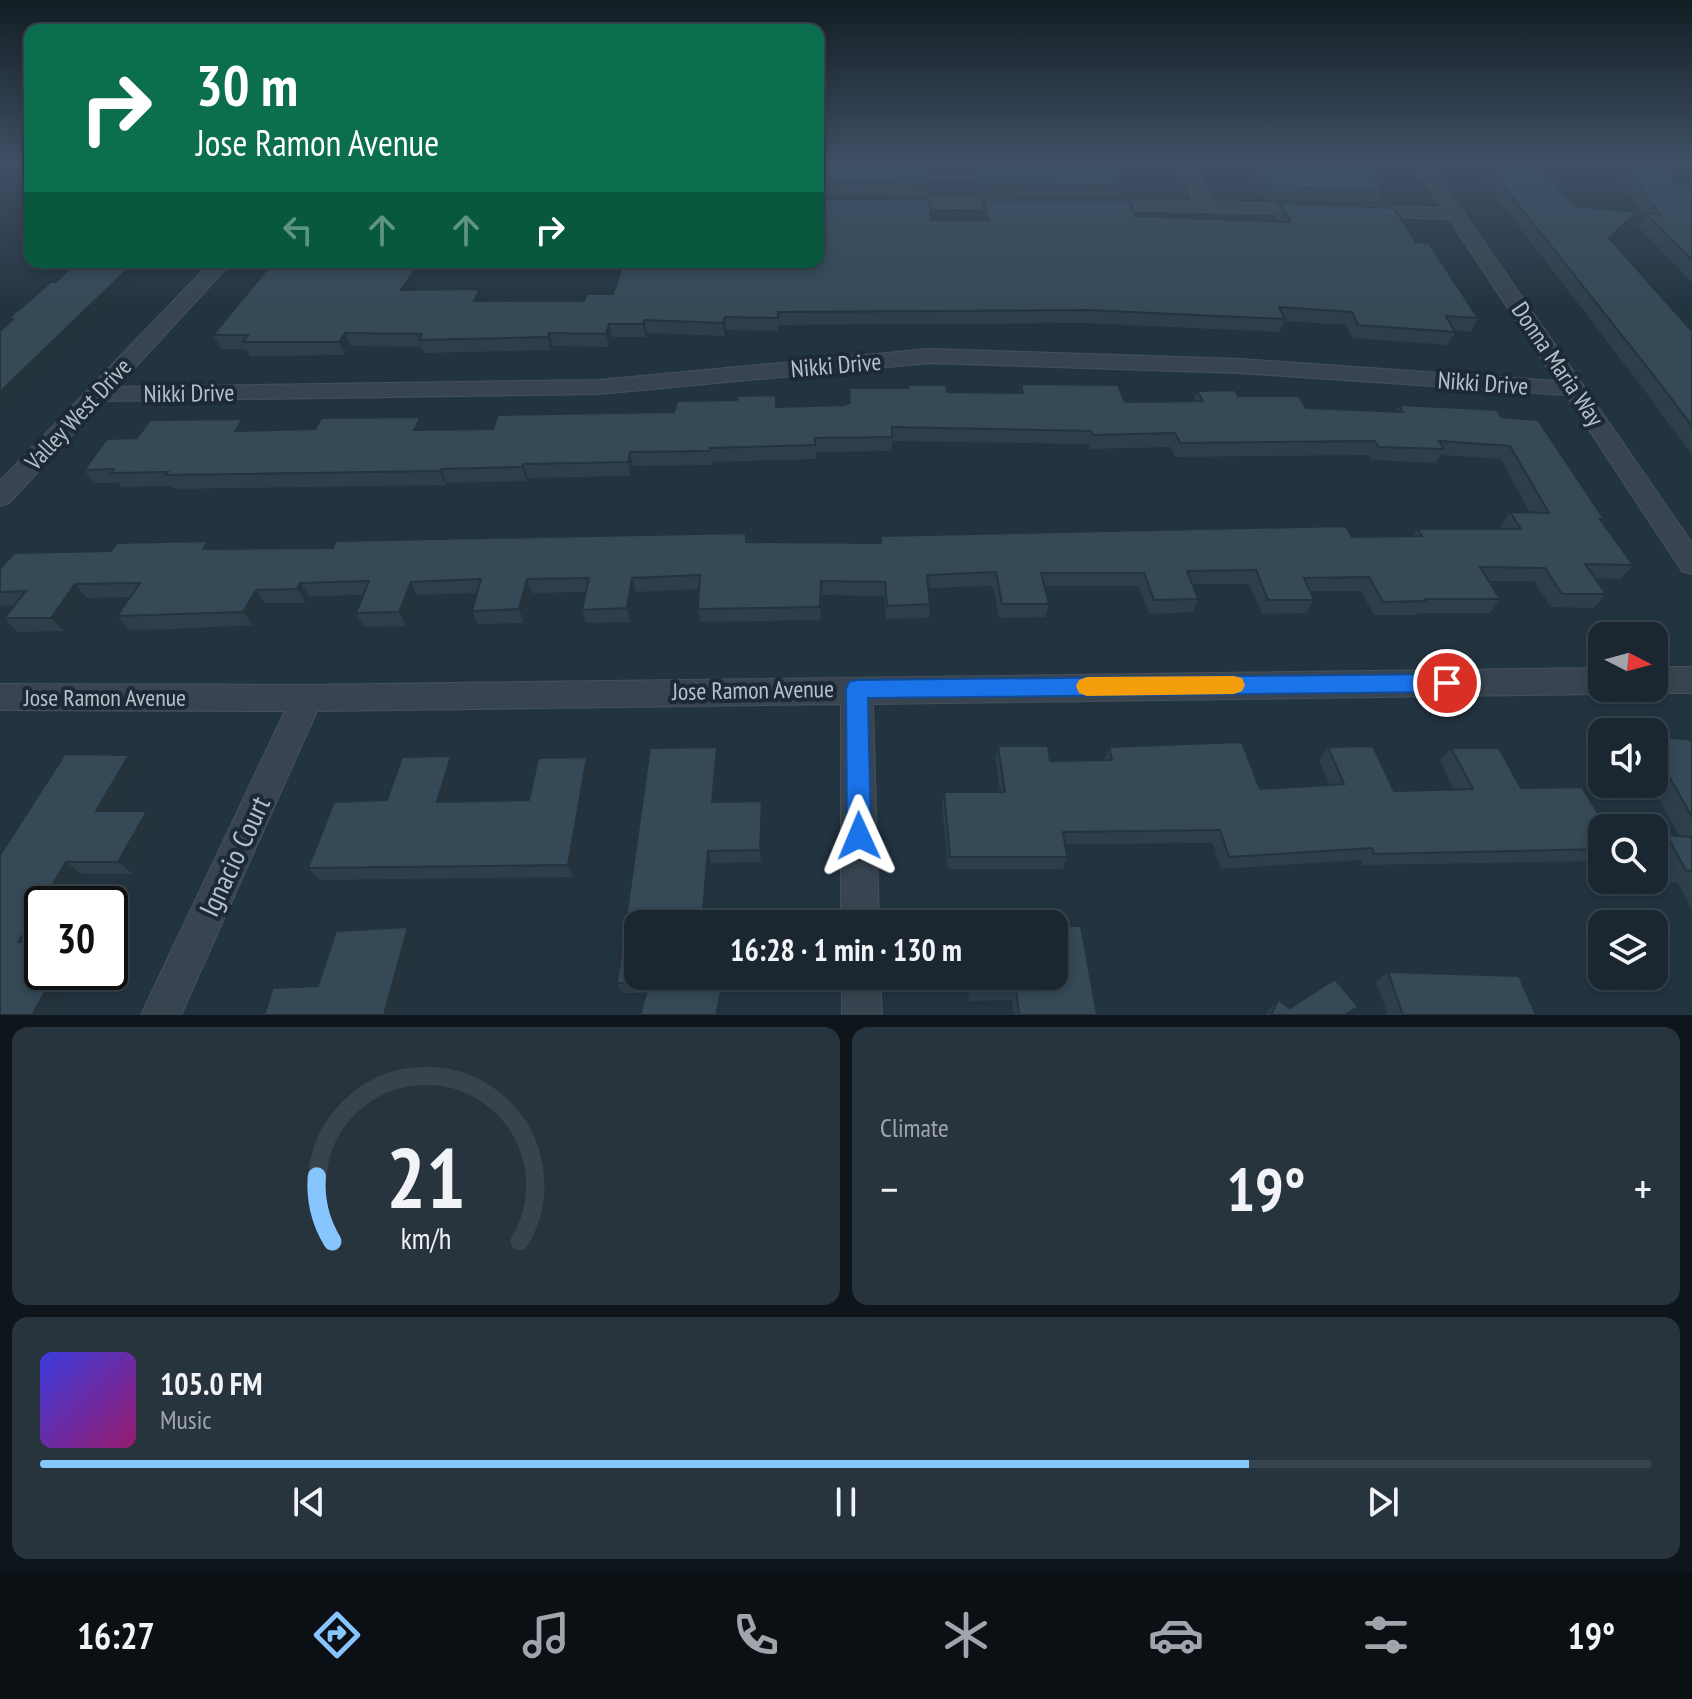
<!DOCTYPE html>
<meta charset="utf-8">
<style>
body{margin:0;font-family:"PT Sans Narrow",sans-serif;background:#27333d;color:#f1f3f6;height:100vh;display:flex;flex-direction:column;font-size:30px;white-space:nowrap}
*{box-sizing:border-box;margin:0}
p{font-size:26px;color:#9fa5ab}
.icon{flex:none;width:44px;height:44px;fill:none;stroke:currentColor;stroke-width:2;stroke-linecap:round;stroke-linejoin:round}
.map{position:relative;height:1015px;overflow:hidden}
.drawer{display:flex;flex-direction:column;gap:12px;padding:12px;background:#0e151b;flex:1}
.drawer>*{flex:none}
.hud{position:absolute;left:24px;top:24px;width:800px;height:244px;border-radius:16px;box-shadow:0 4px 12px #0003,0 0 0 2px #38444d;background:#0b6e4f;color:#fff;overflow:hidden}
.needle{width:52px;rotate:96deg}
.tools{position:absolute;left:1588px;top:622px;display:grid;gap:16px}
.tools a{display:grid;place-items:center;width:80px;height:80px;border-radius:16px;background:#1a2731;box-shadow:0 4px 12px #0003,0 0 0 2px #38444d;font-size:40px}
.speed{position:absolute;left:24px;top:886px;display:flex;gap:16px;font-size:40px;font-weight:700;text-align:center}
.speed>*{display:grid;place-content:center;width:104px;height:104px;border-radius:50%;background:#1a2731;box-shadow:0 4px 12px #0003,0 0 0 2px #38444d;line-height:1}
.speed .limit{border:4px solid #111;border-radius:12px;background:#fff;color:#111}
.pin{position:absolute;display:grid;place-items:center;width:68px;height:68px;color:#fff;margin:-34px;border:4px solid #fff;border-radius:50%;box-shadow:0 2px 8px #0007}
.me{position:absolute;width:88px;margin:-44px;rotate:359deg;stroke-linejoin:round;filter:drop-shadow(0 0 6px #0008)}
.turn{display:flex;align-items:center;gap:28px;height:168px;padding:0 40px;font-size:36px}
.turn .icon{width:104px;height:104px;stroke-width:2.5}
.turn b{display:block;font-size:56px;line-height:68px}
.lanes{display:flex;align-items:center;height:76px;padding:0 40px;background:#0003;justify-content:center;gap:40px;direction:ltr}
.lanes .off{opacity:.35}
.big{font-size:60px;font-weight:700;line-height:1.1}
.drawer .tile{flex:1;display:flex;flex-direction:column;justify-content:center;gap:12px;min-width:0;padding:0 28px;border-radius:16px;background:#27333d}
.drawer .dial{align-items:center;gap:0}
.dial svg{height:208px;overflow:visible;fill:none;stroke:#38444d;stroke-width:7;stroke-linecap:round;text-anchor:middle}
.dial text{fill:#f1f3f6;stroke:none}
.song{display:flex;align-items:center;gap:24px}
.cover{width:96px;height:96px;border-radius:12px;background:linear-gradient(135deg,hsl(240 70% 55%),hsl(320 70% 35%))}
.played{height:8px;border-radius:4px;background:linear-gradient(90deg,#86c5fe 75%,#38444d 75%)}
.keys{display:flex;justify-content:space-around;direction:ltr}
.heat{display:flex;justify-content:space-between;align-items:center;font-size:44px;direction:ltr}
.drawer .tiles{flex:1;display:grid;gap:12px;grid-template-columns:1fr 1fr}
.tile:last-child{grid-column:span 2}
.trip{position:absolute;left:624px;top:910px;width:444px;height:80px;border-radius:16px;background:#1a2731;box-shadow:0 4px 12px #0003,0 0 0 2px #38444d;font-weight:700;line-height:80px;text-align:center}
.tabs{display:flex;height:128px;justify-content:space-around;align-items:center;background:#0a1014;color:#9fa5ab}
.tabs .icon{width:56px;height:56px}
.tabs .on{color:#86c5fe}
.tabs b{font-size:36px;color:#f1f3f6}
.map>svg:first-child{display:block}
</style>
<div class="map">
<svg width="1692" height="1015" viewBox="0 0 1692 1015">
<rect width="100%" height="100%" fill="#233441"/>
<g fill="none" stroke-linecap="round" stroke-linejoin="round">
<g stroke="#44515c" stroke-width="2">
<g id="street">
<path d="M 1176,164 L 1193,164 L 1212,202 L 1310,204 L 1319,209 L 1310,214 L 1098,210 L 1089,205 L 1098,200 L 1194,202 Z"/>
<path d="M 1413,164 L 1430,164 L 1692,543 L 1692,574 L 1682,571 L 1566,395 L 1240,373 L 929,363 L 599,394 L 104,401 L 9,503 L 0,506 L 0,481 L 211,262 L 232,262 L 117,387 L 599,380 L 929,349 L 1240,359 L 1556,381 L 1449,219 L 1361,216 L 1352,211 L 1361,206 L 1442,208 Z"/>
<path d="M 894,198 L 1018,199 L 1027,204 L 1018,209 L 888,207 L 885,203 Z"/>
<path d="M 1654,667 L 1692,667 L 1692,693 L 1654,693 L 1643,689 L 1654,688 Z"/>
<path d="M 1602,668 L 1602,688 L 1614,688 L 1602,694 L 873,704 L 879,924 L 841,924 L 841,704 L 317,711 L 181,1015 L 141,1015 L 285,711 L 0,710 L 0,684 L 307,685 Z"/>
<path d="M 842,976 L 880,976 L 882,1015 L 842,1015 Z"/>
</g>
</g>
<use href="#street" fill="#384550" fill-rule="evenodd"/>
</g>
<g fill="#2e3f4b">
<path d="M 818,164 L 1137,164 L 1134,176 L 1118,176 L 1122,185 L 1120,197 L 978,196 L 975,180 L 928,180 L 927,196 L 818,195 Z"/>
<path d="M 1229,164 L 1378,164 L 1384,175 L 1379,186 L 1382,190 L 1377,203 L 1264,199 L 1246,171 L 1233,171 Z"/>
<path d="M 1471,164 L 1540,164 L 1575,206 L 1637,212 L 1629,225 L 1611,241 L 1692,331 L 1692,455 L 1645,391 Z"/>
<path d="M 1608,164 L 1670,164 L 1673,182 L 1692,192 L 1692,283 L 1638,226 L 1644,216 Z"/>
<path d="M 983,200 L 1135,216 L 1278,221 L 1275,216 L 1279,203 L 1416,242 L 1478,318 L 1471,332 L 1454,330 L 1455,332 L 1448,345 L 1352,338 L 1346,325 L 1284,321 L 1280,332 L 1084,323 L 779,325 L 778,331 L 726,330 L 725,336 L 647,333 L 646,337 L 612,337 L 609,347 L 553,346 L 551,350 L 424,353 L 421,347 L 351,346 L 345,355 L 250,356 L 246,349 L 221,349 L 213,335 L 273,262 L 432,262 L 414,290 L 483,301 L 584,301 L 931,220 L 984,220 L 982,212 Z"/>
<path d="M 1021,384 L 1125,402 L 1194,401 L 1197,391 L 1306,408 L 1396,412 L 1399,405 L 1501,417 L 1604,519 L 1602,522 L 1633,565 L 1621,579 L 1595,578 L 1606,594 L 1594,608 L 1551,607 L 1534,581 L 1489,581 L 1500,599 L 1490,613 L 1418,613 L 1417,615 L 1374,615 L 1361,591 L 1310,591 L 1314,600 L 1306,613 L 1262,614 L 1249,584 L 1193,584 L 1198,599 L 1193,612 L 1149,614 L 1139,586 L 1044,586 L 1049,604 L 1045,617 L 999,618 L 993,586 L 928,588 L 930,604 L 929,618 L 886,619 L 884,596 L 822,595 L 820,620 L 700,622 L 698,609 L 699,589 L 636,592 L 631,622 L 586,623 L 582,610 L 586,592 L 532,593 L 524,623 L 478,624 L 472,611 L 477,593 L 417,595 L 406,626 L 364,627 L 356,613 L 364,595 L 309,596 L 306,603 L 265,603 L 253,625 L 174,629 L 129,630 L 117,616 L 130,597 L 87,598 L 64,631 L 18,632 L 4,618 L 14,605 L 0,606 L 0,569 L 111,551 L 208,541 L 214,549 L 333,548 L 746,533 L 747,542 L 880,543 L 881,536 L 1413,536 L 1417,529 L 1502,529 L 1501,526 L 1510,512 L 1530,513 L 1501,459 L 1440,455 L 1436,463 L 1371,460 L 1368,455 L 1175,457 L 1171,447 L 1090,449 L 1088,444 L 892,441 L 892,451 L 816,452 L 816,459 L 712,462 L 712,465 L 633,466 L 631,476 L 528,478 L 527,481 L 447,483 L 446,485 L 175,489 L 172,486 L 121,487 L 118,483 L 94,483 L 84,470 L 137,438 L 250,431 L 315,429 L 421,417 L 426,430 L 493,429 L 674,412 L 844,405 L 849,403 L 849,388 L 1020,393 Z"/>
<path d="M 1654,736 L 1692,740 L 1692,910 L 1678,883 L 1669,882 L 1654,853 L 1654,844 L 1667,835 L 1679,836 L 1651,784 L 1654,784 Z"/>
<path d="M 998,746 L 1050,761 L 1104,760 L 1109,747 L 1260,789 L 1330,785 L 1319,760 L 1328,747 L 1394,791 L 1454,790 L 1440,761 L 1451,748 L 1521,788 L 1602,828 L 1602,861 L 1363,865 L 1361,860 L 1221,869 L 1213,843 L 1065,844 L 1067,857 L 1063,869 L 948,869 L 942,804 L 944,792 L 1000,792 L 996,759 Z"/>
<path d="M 65,754 L 143,767 L 117,811 L 147,811 L 160,824 L 133,874 L 82,874 L 42,904 L 42,972 L 79,972 L 55,1015 L 0,1015 Z"/>
<path d="M 587,757 L 592,770 L 573,877 L 319,880 L 308,868 L 387,800 L 458,769 L 448,802 L 529,800 Z"/>
<path d="M 719,759 L 716,802 L 764,814 L 761,862 L 711,863 L 638,976 L 755,976 L 755,992 L 726,992 L 721,1015 L 640,1015 L 646,993 L 622,993 L 617,983 Z"/>
<path d="M 1388,972 L 1536,1015 L 1388,1015 L 1376,982 Z"/>
<path d="M 967,976 L 1054,976 L 1097,1015 L 1014,1015 L 1012,1000 L 969,1001 Z"/>
<path d="M 1278,1000 L 1290,1008 L 1348,1015 L 1266,1015 L 1269,1010 Z"/>
</g>
<g fill="#25333d">
<path d="M 1637,212 L 1629,225 L 1601,251 L 1609,238 Z"/>
<path d="M 135,262 L 156,262 L 0,417 L 0,392 Z"/>
<path d="M 420,262 L 432,262 L 406,303 L 401,290 Z"/>
<path d="M 480,289 L 484,302 L 474,301 Z"/>
<path d="M 725,317 L 726,330 L 725,336 L 723,323 Z"/>
<path d="M 644,320 L 647,333 L 646,337 L 643,324 Z"/>
<path d="M 609,324 L 612,337 L 609,347 L 606,334 Z"/>
<path d="M 345,333 L 351,346 L 345,355 L 339,342 Z"/>
<path d="M 549,333 L 553,346 L 551,350 L 548,337 Z"/>
<path d="M 421,417 L 426,430 L 414,430 Z"/>
<path d="M 243,419 L 251,432 L 235,431 Z"/>
<path d="M 630,452 L 633,466 L 631,476 L 628,462 Z"/>
<path d="M 523,464 L 528,478 L 527,481 L 522,467 Z"/>
<path d="M 441,469 L 447,483 L 446,485 L 440,471 Z"/>
<path d="M 208,541 L 218,555 L 203,549 Z"/>
<path d="M 632,578 L 636,592 L 631,622 L 627,608 Z"/>
<path d="M 527,579 L 532,593 L 524,623 L 519,609 Z"/>
<path d="M 411,582 L 417,595 L 406,626 L 399,612 Z"/>
<path d="M 300,583 L 309,596 L 306,603 L 297,589 Z"/>
<path d="M 75,584 L 87,598 L 64,631 L 51,618 Z"/>
<path d="M 256,590 L 265,603 L 253,625 L 243,612 Z"/>
<path d="M 717,747 L 719,759 L 715,815 L 712,802 Z"/>
<path d="M 129,755 L 143,767 L 110,824 L 96,811 Z"/>
<path d="M 451,756 L 458,769 L 445,814 L 437,802 Z"/>
<path d="M 587,757 L 592,770 L 573,877 L 568,865 Z"/>
<path d="M 762,801 L 764,814 L 761,862 L 760,850 Z"/>
<path d="M 147,811 L 160,824 L 133,874 L 118,862 Z"/>
<path d="M 708,851 L 711,863 L 706,924 L 702,921 Z"/>
<path d="M 66,862 L 82,874 L 64,904 L 42,904 L 42,942 L 18,942 Z"/>
<path d="M 408,927 L 417,938 L 397,1015 L 384,1015 Z"/>
<path d="M 56,972 L 79,972 L 55,1015 L 32,1015 Z"/>
<path d="M 753,976 L 755,976 L 755,992 L 753,982 Z"/>
<path d="M 723,982 L 726,992 L 721,1015 L 716,1015 Z"/>
</g>
<g fill="#354957" stroke="#25333d" stroke-width="2">
<path d="M 818,164 L 1114,164 L 1122,185 L 980,184 L 976,168 L 927,168 L 928,184 L 818,183 Z"/>
<path d="M 1254,164 L 1378,164 L 1384,175 L 1372,174 L 1382,190 L 1268,187 Z"/>
<path d="M 1486,164 L 1540,164 L 1575,206 L 1637,212 L 1609,238 L 1692,331 L 1692,426 L 1655,377 Z"/>
<path d="M 1624,164 L 1670,164 L 1673,182 L 1685,184 L 1692,192 L 1692,260 L 1646,213 L 1660,215 Z"/>
<path d="M 818,199 L 929,199 L 931,220 L 988,220 L 983,200 L 1129,200 L 1135,216 L 1291,222 L 1279,203 L 1394,208 L 1416,242 L 1429,243 L 1478,318 L 1446,316 L 1455,332 L 1358,325 L 1352,312 L 1279,307 L 1285,319 L 1087,310 L 778,312 L 778,318 L 725,317 L 723,323 L 644,320 L 643,324 L 609,324 L 606,334 L 549,333 L 548,337 L 419,340 L 422,334 L 345,333 L 339,342 L 243,342 L 248,335 L 213,335 L 273,262 L 420,262 L 401,290 L 480,289 L 474,301 L 584,301 L 587,294 L 613,294 L 624,262 L 818,262 Z"/>
<path d="M 77,262 L 135,262 L 0,392 L 0,331 L 13,319 L 9,318 L 51,282 L 56,282 Z"/>
<path d="M 1021,384 L 1118,385 L 1125,402 L 1203,401 L 1197,391 L 1235,390 L 1238,396 L 1299,396 L 1306,408 L 1403,412 L 1399,405 L 1461,408 L 1497,410 L 1501,417 L 1538,420 L 1604,519 L 1600,519 L 1633,565 L 1585,564 L 1606,594 L 1562,594 L 1545,568 L 1480,567 L 1500,599 L 1425,599 L 1426,601 L 1383,602 L 1369,577 L 1304,578 L 1314,600 L 1268,600 L 1256,570 L 1187,571 L 1198,599 L 1154,600 L 1144,573 L 1041,573 L 1049,604 L 1002,604 L 996,572 L 927,575 L 930,604 L 887,606 L 885,582 L 821,581 L 820,607 L 698,609 L 700,575 L 632,578 L 627,608 L 582,610 L 589,578 L 527,579 L 519,609 L 472,611 L 481,579 L 411,582 L 399,612 L 356,613 L 369,581 L 300,583 L 297,589 L 256,590 L 243,612 L 117,616 L 140,583 L 75,584 L 51,618 L 4,618 L 26,591 L 0,592 L 0,569 L 14,553 L 111,551 L 117,543 L 208,541 L 203,549 L 333,548 L 336,541 L 746,533 L 746,542 L 881,543 L 881,536 L 1346,526 L 1352,537 L 1422,536 L 1417,529 L 1521,529 L 1510,512 L 1549,513 L 1510,446 L 1439,441 L 1444,449 L 1378,447 L 1375,441 L 1180,443 L 1175,433 L 1093,435 L 1091,431 L 892,427 L 892,437 L 815,438 L 815,445 L 710,448 L 710,451 L 630,452 L 628,462 L 523,464 L 522,467 L 441,469 L 440,471 L 165,475 L 168,472 L 111,473 L 114,469 L 84,470 L 107,439 L 137,438 L 150,420 L 243,419 L 235,431 L 315,429 L 321,418 L 421,417 L 414,430 L 493,429 L 498,415 L 674,412 L 677,401 L 737,400 L 737,396 L 776,395 L 776,407 L 844,405 L 850,403 L 849,388 L 908,388 L 908,385 L 946,385 L 947,392 L 1023,393 Z"/>
<path d="M 1654,736 L 1692,740 L 1692,817 L 1654,750 Z"/>
<path d="M 1242,742 L 1260,789 L 1344,784 L 1328,747 L 1373,746 L 1394,791 L 1473,789 L 1451,748 L 1499,748 L 1521,788 L 1582,787 L 1607,828 L 1602,828 L 1602,849 L 1374,854 L 1372,848 L 1229,857 L 1220,830 L 1063,832 L 1067,857 L 950,857 L 944,792 L 1005,792 L 998,746 L 1048,746 L 1050,761 L 1112,760 L 1109,747 Z"/>
<path d="M 717,747 L 712,802 L 762,801 L 760,850 L 708,851 L 702,921 L 756,920 L 756,924 L 638,924 L 638,976 L 753,976 L 753,982 L 723,982 L 716,1015 L 640,1015 L 649,983 L 617,983 L 650,748 Z"/>
<path d="M 65,754 L 129,755 L 96,811 L 147,811 L 118,862 L 66,862 L 18,942 L 42,942 L 42,972 L 56,972 L 32,1015 L 0,1015 L 0,855 Z"/>
<path d="M 451,756 L 437,802 L 529,800 L 538,758 L 587,757 L 568,865 L 308,868 L 334,802 L 387,800 L 402,757 Z"/>
<path d="M 1667,835 L 1692,837 L 1692,871 L 1686,871 Z"/>
<path d="M 1054,926 L 1081,926 L 1097,1015 L 1019,1015 L 1016,990 L 972,991 L 971,976 L 1054,976 Z"/>
<path d="M 408,927 L 384,1015 L 264,1015 L 273,988 L 318,986 L 336,931 Z"/>
<path d="M 1388,972 L 1519,976 L 1536,1015 L 1403,1015 Z"/>
<path d="M 1335,979 L 1358,1007 L 1344,1015 L 1271,1015 L 1278,1000 L 1290,1008 Z"/>
</g>
<linearGradient id="sky" x2="0" y2="1"><stop stop-color="#131d24"/><stop offset="0.53" stop-color="#3f5065"/><stop offset="1" stop-color="#3f5065" stop-opacity="0"/></linearGradient>
<rect width="1692" height="307" fill="url(#sky)"/>
<path fill="#1a73e8" stroke="#114b97" stroke-width="2" d="M 1447,674 L 1454,676 L 1458,683 L 1454,689 L 1447,692 L 868,698 L 871,836 L 868,844 L 859,847 L 850,844 L 847,836 L 846,689 L 849,682 L 857,680 Z"/>
<path fill="#f59e0b" d="M 1234,676 L 1242,678 L 1245,685 L 1242,691 L 1234,694 L 1087,696 L 1079,693 L 1076,686 L 1079,680 L 1087,677 Z"/>
<g text-anchor="middle" dominant-baseline="central" stroke-width="8" stroke-linejoin="round" paint-order="stroke">
<g font-size="24" fill="#b4c0cb" stroke="#1d2a35">
<text transform="translate(1558 364) rotate(56)">Donna Maria Way</text>
<text transform="translate(836 365) rotate(-5)">Nikki Drive</text>
<text transform="translate(1483 383) rotate(4)">Nikki Drive</text>
<text transform="translate(189 393) rotate(-1)">Nikki Drive</text>
<text transform="translate(78 414) rotate(-47)">Valley West Drive</text>
<text transform="translate(753 690) rotate(-1)">Jose Ramon Avenue</text>
<text x="105" y="697">Jose Ramon Avenue</text>
</g>
<g font-size="28" fill="#b4c0cb" stroke="#1d2a35">
<text transform="translate(234 856) rotate(-65)">Ignacio Court</text>
</g>
</g>
</svg>
<div class="tools">
<a><svg class="needle" viewBox="-14 -14 28 28"><path d="M0-13l5 13h-10z" fill="#e53935"/><path d="M0 13l5-13h-10z" fill="#9fa5ab"/></svg></a>
<a><svg class="icon" aria-label="sound" viewBox="0 0 24 24"><path d="M4 9h4l5-4v14l-5-4H4zM17 9q2 3 0 6"/></svg></a>
<a><svg class="icon" aria-label="search" viewBox="0 0 24 24"><circle cx="10" cy="10" r="6"/><path d="M15 15l6 6"/></svg></a>
<a><svg class="icon" aria-label="layers" viewBox="0 0 24 24"><path d="M12 4l9 5-9 5-9-5zM3 14l9 5 9-5"/></svg></a>
</div>
<div class="speed"><div class="limit">30</div></div>
<div class="pin" style="left:1447px;top:683px;background:#d93025"><svg class="icon" aria-label="arrive" viewBox="0 0 24 24"><path d="M6 21V4h12l-3 4 3 4H6"/></svg></div>
<svg class="me" style="left:859px;top:836px" viewBox="-20 -20 40 40"><path d="M0-17L14 15 0 8-14 15z" fill="#1a73e8" stroke="#fff" stroke-width="4"/></svg>
<div class="trip">16:28 · 1 min · 130 m</div>
<div class="hud">
<div class="turn"><svg class="icon" aria-label="right" viewBox="0 0 24 24"><path d="M7 20v-9h11M14 6l5 5-5 5"/></svg><div><b>30 m</b>Jose Ramon Avenue</div></div>
<div class="lanes"><svg class="icon off" aria-label="left" viewBox="0 0 24 24"><path d="M17 20v-9H6M10 6l-5 5 5 5"/></svg><svg class="icon off" aria-label="ahead" viewBox="0 0 24 24"><path d="M12 20V5M6 11l6-6 6 6"/></svg><svg class="icon off" aria-label="ahead" viewBox="0 0 24 24"><path d="M12 20V5M6 11l6-6 6 6"/></svg><svg class="icon" aria-label="right" viewBox="0 0 24 24"><path d="M7 20v-9h11M14 6l5 5-5 5"/></svg></div>
</div>
</div>
<section class="drawer">
<div class="tiles">
<div class="tile dial"><svg viewBox="0 0 100 80">
<path d="M14 69A42 42 0 1 1 86 69"/>
<path d="M14 69A42 42 0 0 1 8 44" stroke="#86c5fe"/>
<text x="50" y="56" font-size="32" font-weight="700">21</text>
<text x="50" y="72" font-size="11">km/h</text>
</svg></div>
<div class="tile"><p>Climate</p>
<div class="heat"><a>−</a><b class="big">19°</b><a>+</a></div>
</div>
<div class="tile">
<div class="song"><i class="cover"></i><div><b>105.0 FM</b><p>Music</p></div></div>
<div class="played"></div>
<div class="keys"><svg class="icon" aria-label="previous" viewBox="0 0 24 24"><path d="M18 5L8 12l10 7zM5 5v14"/></svg><svg class="icon" aria-label="pause" viewBox="0 0 24 24"><path d="M8 5v14M16 5v14"/></svg><svg class="icon" aria-label="next" viewBox="0 0 24 24"><path d="M6 5l10 7-10 7zM19 5v14"/></svg></div>
</div>
</div>
</section>
<nav class="tabs">
<b>16:27</b>
<svg class="icon on" aria-label="directions" viewBox="0 0 24 24"><path d="M12 3l9 9-9 9-9-9zM9 14v-3h6M13 9l2 2-2 2"/></svg>
<svg class="icon" aria-label="music" viewBox="0 0 24 24"><path d="M9 18V5l10-2v13"/><circle cx="6" cy="18" r="3"/><circle cx="16" cy="16" r="3"/></svg>
<svg class="icon" aria-label="phone" viewBox="0 0 24 24"><path d="M5 4h4l2 5-3 2q2 4 5 5l2-3 5 2v4C11 20 4 13 5 4z"/></svg>
<svg class="icon" aria-label="climate" viewBox="0 0 24 24"><path d="M12 3v18M4 7l16 10M4 17L20 7"/></svg>
<svg class="icon" aria-label="car" viewBox="0 0 24 24"><path d="M5 17H2v-5l4-1 3-4h7l3 4 3 1v5h-3M9 17h6M6 11h13"/><circle cx="7" cy="17" r="2"/><circle cx="17" cy="17" r="2"/></svg>
<svg class="icon" aria-label="filters" viewBox="0 0 24 24"><path d="M4 7h16M4 17h16"/><circle cx="9" cy="7" r="2"/><circle cx="15" cy="17" r="2"/></svg>
<b>19°</b>
</nav>
